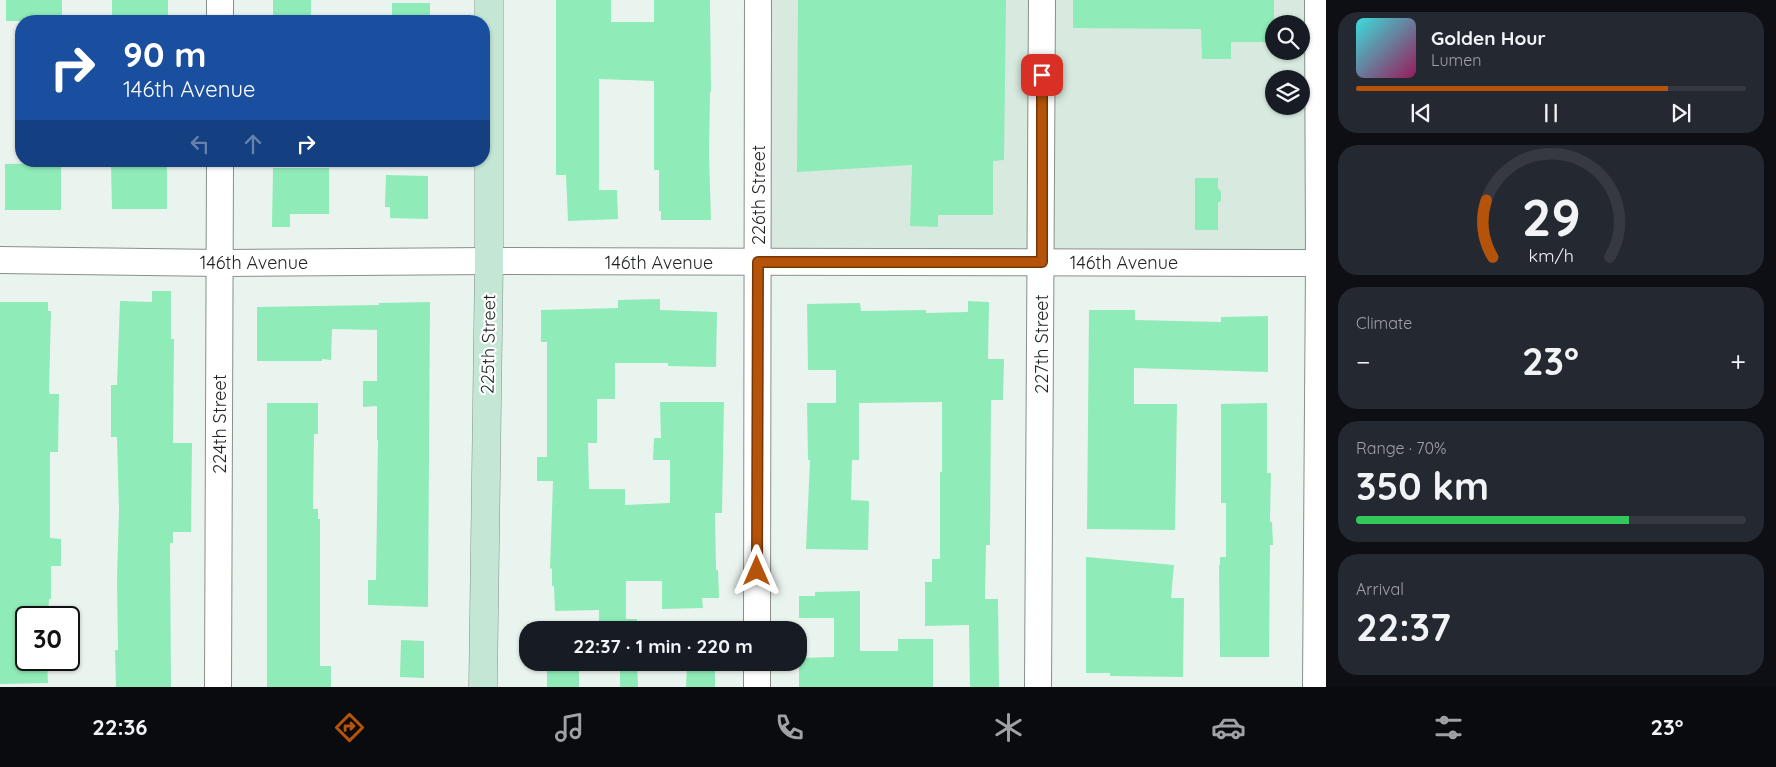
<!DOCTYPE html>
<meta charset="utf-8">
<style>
body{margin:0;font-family:Quicksand,sans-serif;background:#242831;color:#f1f3f6;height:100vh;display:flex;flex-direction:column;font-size:19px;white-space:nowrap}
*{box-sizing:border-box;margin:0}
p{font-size:16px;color:#9ea1a6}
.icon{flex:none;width:28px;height:28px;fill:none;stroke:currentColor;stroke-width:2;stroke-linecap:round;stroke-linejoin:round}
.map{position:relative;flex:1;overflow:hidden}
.sheet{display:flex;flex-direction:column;gap:12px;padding:12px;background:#0d0f14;width:450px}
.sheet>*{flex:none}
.hud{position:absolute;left:15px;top:15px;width:475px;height:152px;border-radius:20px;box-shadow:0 1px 4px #0004;background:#1a4fa0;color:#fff;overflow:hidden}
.tools{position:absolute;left:1265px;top:15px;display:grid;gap:10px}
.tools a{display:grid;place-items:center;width:45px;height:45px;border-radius:50%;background:#171b24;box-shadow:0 1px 4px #0004;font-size:25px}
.speed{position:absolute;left:15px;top:606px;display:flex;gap:10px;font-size:25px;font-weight:700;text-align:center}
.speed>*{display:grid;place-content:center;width:65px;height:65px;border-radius:50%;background:#171b24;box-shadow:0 1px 4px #0004;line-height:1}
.speed .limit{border:2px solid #111;border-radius:8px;background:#fff;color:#111}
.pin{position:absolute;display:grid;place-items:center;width:42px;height:42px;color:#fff;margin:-21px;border-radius:10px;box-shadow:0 2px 8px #0006}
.me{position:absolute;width:55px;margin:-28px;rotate:0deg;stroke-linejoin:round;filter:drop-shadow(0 0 4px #0008)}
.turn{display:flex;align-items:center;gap:18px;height:105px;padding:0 25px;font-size:22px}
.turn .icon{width:65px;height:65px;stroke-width:2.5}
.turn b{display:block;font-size:35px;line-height:42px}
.lanes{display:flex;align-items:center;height:48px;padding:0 25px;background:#0003;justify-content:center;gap:25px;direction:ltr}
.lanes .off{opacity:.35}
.big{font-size:38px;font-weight:700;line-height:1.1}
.sheet .widget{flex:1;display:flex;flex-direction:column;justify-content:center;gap:8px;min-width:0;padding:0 18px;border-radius:20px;background:#242831}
.sheet .dial{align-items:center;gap:0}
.dial svg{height:130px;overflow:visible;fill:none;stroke:#363941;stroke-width:7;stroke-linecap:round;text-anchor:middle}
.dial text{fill:#f1f3f6;stroke:none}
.song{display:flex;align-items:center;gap:15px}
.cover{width:60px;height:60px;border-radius:8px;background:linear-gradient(135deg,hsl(180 70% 55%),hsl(330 70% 35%))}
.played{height:5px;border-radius:2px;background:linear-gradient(90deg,#b45309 80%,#363941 80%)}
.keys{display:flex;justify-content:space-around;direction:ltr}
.heat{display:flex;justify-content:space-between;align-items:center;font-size:28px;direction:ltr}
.charge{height:8px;border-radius:4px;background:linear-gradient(90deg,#34c759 70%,#363941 0)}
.trip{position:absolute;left:519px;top:621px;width:288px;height:50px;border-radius:20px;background:#171b24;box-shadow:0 1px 4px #0004;font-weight:700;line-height:50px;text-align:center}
.tab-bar{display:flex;height:80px;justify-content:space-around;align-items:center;background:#090b0e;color:#9ea1a6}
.tab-bar .icon{width:35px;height:35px}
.tab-bar .current{color:#b45309}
.tab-bar b{font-size:22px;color:#f1f3f6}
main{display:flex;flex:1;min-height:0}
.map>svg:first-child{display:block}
</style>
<main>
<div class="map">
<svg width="1326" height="687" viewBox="0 0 1326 687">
<rect width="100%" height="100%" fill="#eaf4ee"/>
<path fill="#d8eadf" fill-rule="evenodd" d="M 771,0 L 1305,0 L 1306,250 L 770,250 ZM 1274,24 L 1301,24 L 1301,51 L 1274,51 ZM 1274,79 L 1301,79 L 1301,106 L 1274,106 Z"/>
<g fill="#8febb7">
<rect x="6" y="0" width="56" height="21"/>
<rect x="112" y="0" width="56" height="21"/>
<rect x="273" y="0" width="38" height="21"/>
<path d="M 556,0 L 611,0 L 611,22 L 654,22 L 654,0 L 710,0 L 711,92 L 710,92 L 709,154 L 711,220 L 661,220 L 661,211 L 659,211 L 659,170 L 654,170 L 654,81 L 599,79 L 599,190 L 617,190 L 618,219 L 568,221 L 566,175 L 556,175 Z"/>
<path d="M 798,0 L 1006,0 L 1004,160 L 993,161 L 993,215 L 938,215 L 938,227 L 910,226 L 912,165 L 797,172 Z"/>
<path d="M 1073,0 L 1274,0 L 1274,42 L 1231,42 L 1231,59 L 1202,59 L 1201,29 L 1073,28 Z"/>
<rect x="392" y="3" width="38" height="18"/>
<path d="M 61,163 L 61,210 L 5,210 L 5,164 Z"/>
<path d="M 111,164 L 167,164 L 167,209 L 112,209 Z"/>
<path d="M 273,168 L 329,168 L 329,214 L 290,214 L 290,227 L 272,227 Z"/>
<path d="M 386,175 L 428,176 L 428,219 L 390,218 L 390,207 L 385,207 Z"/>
<path d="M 1195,178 L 1218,178 L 1218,188 L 1221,192 L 1221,201 L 1218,203 L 1218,230 L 1195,230 Z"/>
<path d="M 152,291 L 171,291 L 171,339 L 174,339 L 173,443 L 192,443 L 191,532 L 173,532 L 173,543 L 170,543 L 171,687 L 116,687 L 115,650 L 118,650 L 117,579 L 119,510 L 117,437 L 111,437 L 111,385 L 117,385 L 120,301 L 152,302 Z"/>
<path d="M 660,299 L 660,310 L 717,312 L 716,367 L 668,366 L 668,363 L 615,363 L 615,399 L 597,399 L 597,443 L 588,443 L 589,489 L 625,489 L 625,505 L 670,503 L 670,460 L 653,460 L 654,438 L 661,438 L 660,402 L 724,402 L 722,513 L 715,513 L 716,570 L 718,570 L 719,598 L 702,598 L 703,608 L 662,609 L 662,581 L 626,581 L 626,619 L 637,619 L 637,630 L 599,630 L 599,610 L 555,611 L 554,586 L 552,586 L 552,568 L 550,569 L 553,481 L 537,481 L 537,457 L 547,457 L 547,342 L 541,342 L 541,310 L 618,308 L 618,300 Z"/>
<path d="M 968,301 L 989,302 L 988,359 L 1004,359 L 1003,400 L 991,400 L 990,545 L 986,545 L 985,599 L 998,599 L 999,687 L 970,687 L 969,625 L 925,626 L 925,582 L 932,582 L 932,559 L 940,559 L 940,472 L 942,472 L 942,402 L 859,403 L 859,460 L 852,460 L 851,500 L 869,501 L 868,550 L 806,549 L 810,460 L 808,460 L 807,403 L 836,403 L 836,370 L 808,370 L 807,304 L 860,303 L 861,311 L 926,310 L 926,313 L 968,312 Z"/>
<path d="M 0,302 L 48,302 L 48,311 L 51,311 L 49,391 L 50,394 L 59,394 L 58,452 L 50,452 L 50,538 L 61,539 L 61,566 L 51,566 L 51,599 L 49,599 L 48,618 L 26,618 L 26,660 L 47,660 L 48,683 L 0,684 Z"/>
<path d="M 430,302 L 428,607 L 368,605 L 368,580 L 376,580 L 378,440 L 377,440 L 377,406 L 363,407 L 363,381 L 377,381 L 377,330 L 332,329 L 331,360 L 322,359 L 322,361 L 257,361 L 257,307 L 379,305 L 379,303 Z"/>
<path d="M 1089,310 L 1135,310 L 1135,320 L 1221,322 L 1221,317 L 1268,316 L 1268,372 L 1134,368 L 1134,404 L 1177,404 L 1175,530 L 1087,529 Z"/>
<path d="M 267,403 L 318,403 L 318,434 L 314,434 L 313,509 L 318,509 L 318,519 L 320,519 L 320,666 L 331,666 L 331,687 L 267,687 Z"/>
<path d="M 1267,403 L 1267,473 L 1271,473 L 1270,522 L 1272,522 L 1273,545 L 1270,545 L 1269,657 L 1220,657 L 1219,565 L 1220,565 L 1220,557 L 1226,557 L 1226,503 L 1221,503 L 1221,404 Z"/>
<path d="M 1086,557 L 1174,565 L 1171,598 L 1184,598 L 1183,677 L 1110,676 L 1110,673 L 1086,673 Z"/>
<path d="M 860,591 L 860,651 L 898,651 L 898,639 L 933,639 L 933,687 L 799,687 L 799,658 L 834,657 L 834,618 L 799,618 L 799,596 L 815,596 L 815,592 Z"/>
<path d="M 401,640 L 424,641 L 424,678 L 400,677 Z"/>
<rect x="547" y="662" width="32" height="25"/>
<path d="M 620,662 L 637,662 L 638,687 L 620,687 Z"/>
<path d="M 687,666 L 715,667 L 715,687 L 686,687 Z"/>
</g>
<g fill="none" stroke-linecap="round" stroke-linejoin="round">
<g stroke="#87908a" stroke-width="28">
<g id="street">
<path d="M 220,21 L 220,0"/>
<path d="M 0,260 L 220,263 L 489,261 L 1319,263"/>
<path d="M 757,630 L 758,0"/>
<path d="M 218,687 L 220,161"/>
<path d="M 757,687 L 757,662"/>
<path d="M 1038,687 L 1042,0"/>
<path d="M 1316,687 L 1319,263 L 1318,0"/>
</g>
</g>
<g stroke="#87908a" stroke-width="29">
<path id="secondary" d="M 483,687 L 489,261 L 489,0"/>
</g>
<use href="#street" stroke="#fff" stroke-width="26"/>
<use href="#secondary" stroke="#c3e6d5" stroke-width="28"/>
</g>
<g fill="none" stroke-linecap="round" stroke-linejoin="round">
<g stroke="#753606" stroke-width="12">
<path id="route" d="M 757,571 L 758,262 L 1042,262 L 1042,75"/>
</g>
<use href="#route" stroke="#b45309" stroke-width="9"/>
</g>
<g text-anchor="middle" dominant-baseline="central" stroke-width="4.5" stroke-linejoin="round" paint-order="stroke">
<g font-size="18" fill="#1f2321" stroke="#fff">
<text transform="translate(758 195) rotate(-90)">226th Street</text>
<text x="254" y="262">146th Avenue</text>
<text x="659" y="262">146th Avenue</text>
<text x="1124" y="262">146th Avenue</text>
<text transform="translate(488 344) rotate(-89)">225th Street</text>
<text transform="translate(1041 344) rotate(-90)">227th Street</text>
<text transform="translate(219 424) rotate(-90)">224th Street</text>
</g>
</g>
</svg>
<div class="tools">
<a><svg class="icon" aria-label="search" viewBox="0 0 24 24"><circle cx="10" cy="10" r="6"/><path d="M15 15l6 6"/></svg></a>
<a><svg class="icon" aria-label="layers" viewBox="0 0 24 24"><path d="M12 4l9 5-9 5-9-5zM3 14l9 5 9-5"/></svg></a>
</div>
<div class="speed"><div class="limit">30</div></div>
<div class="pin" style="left:1042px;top:75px;background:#d93025"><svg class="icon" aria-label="arrive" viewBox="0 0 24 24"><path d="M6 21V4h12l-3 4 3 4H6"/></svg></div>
<svg class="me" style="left:757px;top:571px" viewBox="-20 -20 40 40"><path d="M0-17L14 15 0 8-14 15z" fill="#b45309" stroke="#fff" stroke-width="4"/></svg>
<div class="trip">22:37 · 1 min · 220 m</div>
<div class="hud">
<div class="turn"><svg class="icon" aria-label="right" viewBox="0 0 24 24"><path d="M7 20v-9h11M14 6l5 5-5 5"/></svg><div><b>90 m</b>146th Avenue</div></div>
<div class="lanes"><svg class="icon off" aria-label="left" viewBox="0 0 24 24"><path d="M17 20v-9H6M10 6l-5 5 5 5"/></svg><svg class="icon off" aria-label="ahead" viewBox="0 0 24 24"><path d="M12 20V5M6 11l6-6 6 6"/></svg><svg class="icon" aria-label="right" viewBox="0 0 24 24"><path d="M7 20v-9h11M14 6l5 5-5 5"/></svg></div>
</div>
</div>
<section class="sheet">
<div class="widget">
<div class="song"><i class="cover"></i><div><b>Golden Hour</b><p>Lumen</p></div></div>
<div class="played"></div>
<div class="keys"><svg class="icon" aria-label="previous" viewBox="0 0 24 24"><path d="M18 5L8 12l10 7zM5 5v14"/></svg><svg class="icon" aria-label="pause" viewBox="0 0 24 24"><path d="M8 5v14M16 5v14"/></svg><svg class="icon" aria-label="next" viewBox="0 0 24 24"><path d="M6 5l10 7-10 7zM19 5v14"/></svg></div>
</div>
<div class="widget dial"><svg viewBox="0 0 100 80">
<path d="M14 69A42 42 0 1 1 86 69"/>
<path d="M14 69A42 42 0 0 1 10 34" stroke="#b45309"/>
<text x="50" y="56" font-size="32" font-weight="700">29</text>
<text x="50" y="72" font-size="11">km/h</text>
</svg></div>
<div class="widget"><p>Climate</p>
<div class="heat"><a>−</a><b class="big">23°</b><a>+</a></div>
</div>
<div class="widget"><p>Range · 70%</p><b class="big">350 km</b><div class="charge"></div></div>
<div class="widget"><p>Arrival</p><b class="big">22:37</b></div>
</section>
</main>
<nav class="tab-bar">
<b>22:36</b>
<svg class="icon current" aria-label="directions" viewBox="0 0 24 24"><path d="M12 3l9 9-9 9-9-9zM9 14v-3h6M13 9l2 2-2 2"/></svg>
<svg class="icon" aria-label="music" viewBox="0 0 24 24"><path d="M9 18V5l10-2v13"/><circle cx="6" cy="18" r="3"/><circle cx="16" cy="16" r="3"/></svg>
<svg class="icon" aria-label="phone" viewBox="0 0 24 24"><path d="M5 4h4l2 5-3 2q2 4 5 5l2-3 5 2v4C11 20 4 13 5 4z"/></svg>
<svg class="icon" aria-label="climate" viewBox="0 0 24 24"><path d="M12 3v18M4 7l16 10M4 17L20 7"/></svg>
<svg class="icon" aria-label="car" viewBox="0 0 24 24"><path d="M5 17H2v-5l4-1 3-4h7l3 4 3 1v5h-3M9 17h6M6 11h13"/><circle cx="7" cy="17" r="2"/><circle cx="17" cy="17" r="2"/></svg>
<svg class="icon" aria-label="filters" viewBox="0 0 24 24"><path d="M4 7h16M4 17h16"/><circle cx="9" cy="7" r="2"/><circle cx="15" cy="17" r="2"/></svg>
<b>23°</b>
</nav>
